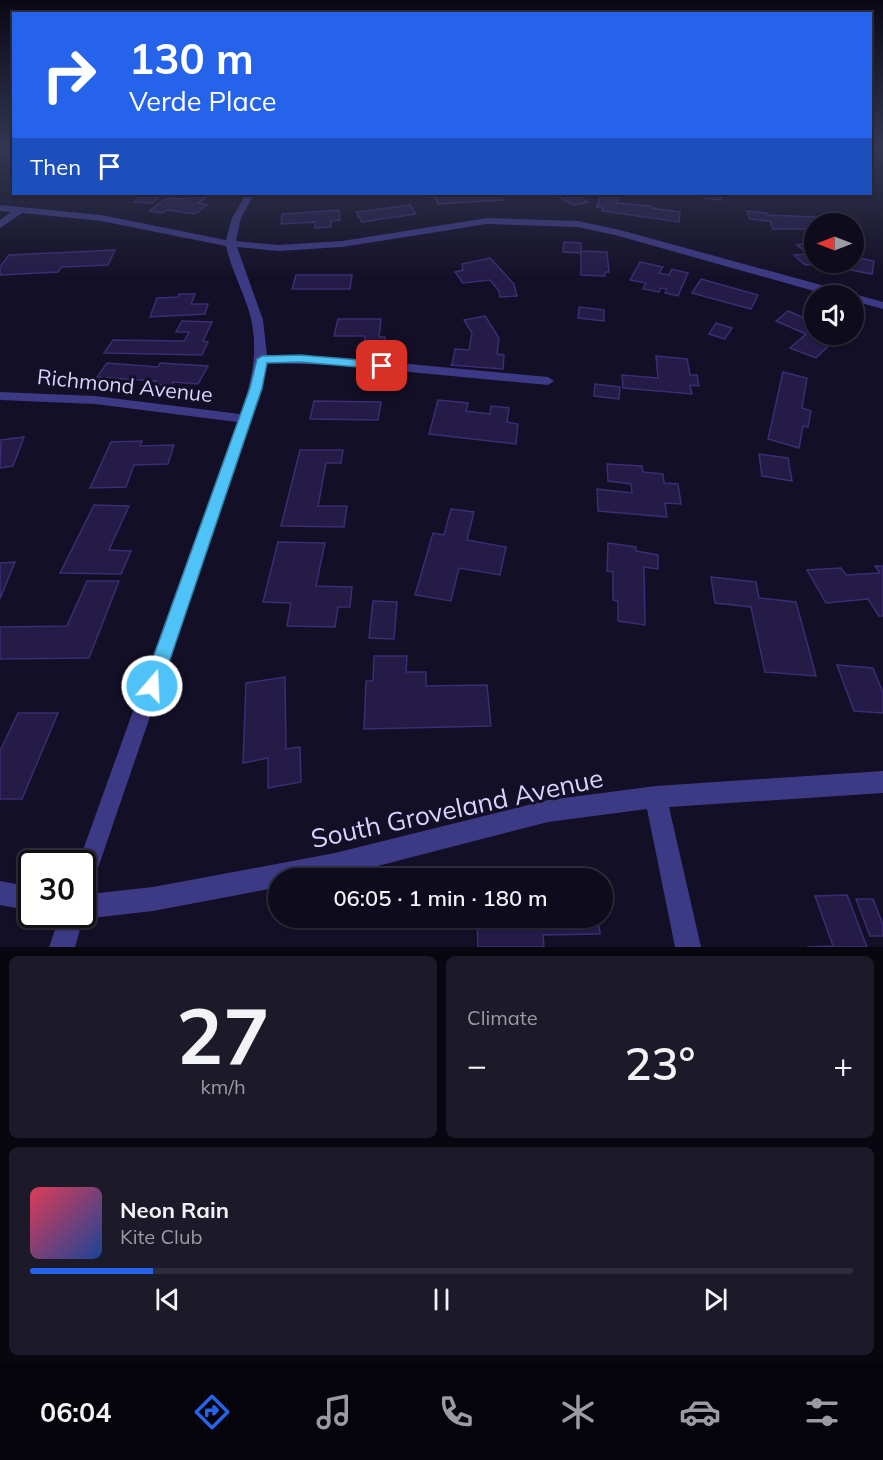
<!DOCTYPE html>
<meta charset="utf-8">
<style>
body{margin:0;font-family:Mulish,sans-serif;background:#1c1929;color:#f1f3f6;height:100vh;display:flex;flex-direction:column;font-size:22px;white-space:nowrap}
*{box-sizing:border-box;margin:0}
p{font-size:20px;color:#9b9ba3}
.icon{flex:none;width:33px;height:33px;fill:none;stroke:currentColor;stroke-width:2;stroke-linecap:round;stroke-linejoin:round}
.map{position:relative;height:947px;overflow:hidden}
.sheet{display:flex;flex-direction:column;gap:9px;padding:9px;background:#08060f;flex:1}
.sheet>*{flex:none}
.banner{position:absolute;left:12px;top:12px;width:860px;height:183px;border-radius:0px;box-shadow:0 2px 4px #0004,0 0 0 2px #2e2b3b;background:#2563eb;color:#fff;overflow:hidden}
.needle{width:39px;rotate:270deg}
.controls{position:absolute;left:804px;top:213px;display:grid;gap:12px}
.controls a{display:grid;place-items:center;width:60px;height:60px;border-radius:50%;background:#0e0b1c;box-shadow:0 2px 4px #0004,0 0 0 2px #2e2b3b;font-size:30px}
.speed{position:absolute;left:18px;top:850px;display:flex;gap:12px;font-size:30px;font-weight:700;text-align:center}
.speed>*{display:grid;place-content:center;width:78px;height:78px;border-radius:50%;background:#0e0b1c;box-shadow:0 2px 4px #0004,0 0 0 2px #2e2b3b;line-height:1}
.speed .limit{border:3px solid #111;border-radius:9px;background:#fff;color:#111}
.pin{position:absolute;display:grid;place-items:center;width:51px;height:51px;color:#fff;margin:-26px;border-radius:12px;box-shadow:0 3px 9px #0006}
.me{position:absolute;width:66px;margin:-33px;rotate:19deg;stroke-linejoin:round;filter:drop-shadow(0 0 4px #0008)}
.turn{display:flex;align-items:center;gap:21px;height:126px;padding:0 18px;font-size:27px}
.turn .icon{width:78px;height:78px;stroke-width:2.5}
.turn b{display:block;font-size:42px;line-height:51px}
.then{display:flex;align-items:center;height:57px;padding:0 18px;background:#0003;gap:12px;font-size:22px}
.big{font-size:45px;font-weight:600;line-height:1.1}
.sheet .card{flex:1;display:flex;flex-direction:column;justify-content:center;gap:9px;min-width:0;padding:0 21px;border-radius:9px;background:#1c1929}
.sheet .dial{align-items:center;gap:0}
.dial b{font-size:78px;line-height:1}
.song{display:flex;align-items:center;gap:18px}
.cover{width:72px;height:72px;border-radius:9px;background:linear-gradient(135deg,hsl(350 70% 55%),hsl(220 70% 35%))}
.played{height:6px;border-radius:3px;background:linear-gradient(90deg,#2563eb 15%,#2e2b3b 15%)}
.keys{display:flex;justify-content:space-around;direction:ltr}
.heat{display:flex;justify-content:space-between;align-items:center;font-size:33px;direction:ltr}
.sheet .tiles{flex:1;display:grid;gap:9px;grid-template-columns:1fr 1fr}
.card:last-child{grid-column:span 2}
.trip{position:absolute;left:268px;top:868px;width:345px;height:60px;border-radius:30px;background:#0e0b1c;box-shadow:0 2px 4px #0004,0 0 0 2px #2e2b3b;font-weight:600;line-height:60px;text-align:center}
.tab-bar{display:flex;height:96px;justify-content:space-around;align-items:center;background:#06040b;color:#9b9ba3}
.tab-bar .icon{width:42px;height:42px}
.tab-bar .on{color:#2563eb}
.tab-bar b{font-size:27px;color:#f1f3f6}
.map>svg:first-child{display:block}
</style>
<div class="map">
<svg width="883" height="947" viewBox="0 0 883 947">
<rect width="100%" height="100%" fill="#130f26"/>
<g fill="#241b47" stroke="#3b2d73" stroke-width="1.5">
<path d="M 144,194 L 163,194 L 152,203 L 134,202 Z"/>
<path d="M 193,194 L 208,196 L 198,203 L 207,205 L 195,214 L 167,210 L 163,213 L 149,211 L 167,198 L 186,199 Z"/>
<path d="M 425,194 L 500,194 L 503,200 L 438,204 L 435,197 L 426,197 Z"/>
<path d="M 534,194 L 576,194 L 588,202 L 573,205 L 558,196 Z"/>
<path d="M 601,194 L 619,196 L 617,203 L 651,206 L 651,208 L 680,212 L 679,222 L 602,211 L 603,208 L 597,207 Z"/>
<path d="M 705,194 L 723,194 L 721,200 L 704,198 Z"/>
<path d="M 410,205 L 416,214 L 362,222 L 356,212 Z"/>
<path d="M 339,210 L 340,220 L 331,221 L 331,227 L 315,228 L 315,222 L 281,224 L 282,214 Z"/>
<path d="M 747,211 L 767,213 L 768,215 L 815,217 L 818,224 L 814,224 L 814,229 L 773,229 L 770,221 L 750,219 Z"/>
<path d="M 564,242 L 581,243 L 581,251 L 607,252 L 609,272 L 605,272 L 605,276 L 581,275 L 581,253 L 563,252 Z"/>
<path d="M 810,243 L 814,244 L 814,262 L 854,262 L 854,257 L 874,261 L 872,274 L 841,268 L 841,271 L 829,268 L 823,263 L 805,265 L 794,255 L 808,254 L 797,245 Z"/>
<path d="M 115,250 L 108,265 L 61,267 L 58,272 L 0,275 L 0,267 L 9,255 Z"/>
<path d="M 490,258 L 514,284 L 517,296 L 500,297 L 499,291 L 490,280 L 463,283 L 455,272 L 463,270 L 462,264 Z"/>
<path d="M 640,262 L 663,267 L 659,273 L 669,275 L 672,269 L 688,273 L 678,296 L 665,293 L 667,289 L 661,288 L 659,292 L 643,289 L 646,283 L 630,280 Z"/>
<path d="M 296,275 L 352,275 L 350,289 L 292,289 Z"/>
<path d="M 701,279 L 758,295 L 751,309 L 692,293 Z"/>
<path d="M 179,294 L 195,294 L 191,304 L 208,304 L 205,314 L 150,317 L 157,298 L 178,297 Z"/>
<path d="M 579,307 L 604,310 L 604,321 L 578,318 Z"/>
<path d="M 788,311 L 814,322 L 814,334 L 841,334 L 816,358 L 790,348 L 806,334 L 776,321 Z"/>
<path d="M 485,316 L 499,338 L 497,354 L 504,355 L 503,369 L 450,365 L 452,365 L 455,349 L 469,350 L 472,333 L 464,320 Z"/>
<path d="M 338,319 L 381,319 L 379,337 L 385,337 L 384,346 L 364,346 L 365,336 L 334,336 Z"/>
<path d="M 182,321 L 212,322 L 203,341 L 208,342 L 202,355 L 104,353 L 113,340 L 184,341 L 189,332 L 176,332 Z"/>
<path d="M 716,323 L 732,328 L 725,339 L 709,334 Z"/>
<path d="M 656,356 L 687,359 L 690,375 L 697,375 L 699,386 L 690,385 L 692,394 L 623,388 L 622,375 L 658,378 Z"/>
<path d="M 107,363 L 158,367 L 160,363 L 208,366 L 198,384 L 173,382 L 172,386 L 154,384 L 156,381 L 97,377 Z"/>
<path d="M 783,372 L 807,378 L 802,408 L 811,411 L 808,427 L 803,426 L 799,448 L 768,439 Z"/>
<path d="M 595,384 L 620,387 L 619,399 L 594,396 Z"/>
<path d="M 438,400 L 468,403 L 466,411 L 490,414 L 491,406 L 509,408 L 507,422 L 518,424 L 516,444 L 429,434 Z"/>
<path d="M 314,401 L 381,402 L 378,420 L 310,419 Z"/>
<path d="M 24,437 L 13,466 L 0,468 L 1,440 Z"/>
<path d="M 142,441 L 140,446 L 174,445 L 168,464 L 134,465 L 126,487 L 90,488 L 111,442 Z"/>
<path d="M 300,450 L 343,450 L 341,463 L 326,463 L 318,506 L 347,506 L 344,527 L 281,526 Z"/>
<path d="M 759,454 L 788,458 L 792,481 L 762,476 Z"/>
<path d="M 607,464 L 642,466 L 643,472 L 663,474 L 664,483 L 678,484 L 681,504 L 665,503 L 667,517 L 598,511 L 597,489 L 632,493 L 631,484 L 608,481 Z"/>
<path d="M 94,505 L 129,506 L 109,550 L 131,551 L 121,574 L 60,573 Z"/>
<path d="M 451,509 L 474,512 L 467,540 L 506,547 L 500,575 L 459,568 L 451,601 L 415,595 L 433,533 L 444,535 Z"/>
<path d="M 278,542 L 325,543 L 316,586 L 352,587 L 350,607 L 338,607 L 335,627 L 287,626 L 291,603 L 263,602 Z"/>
<path d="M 608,543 L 636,547 L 636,551 L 658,555 L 658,569 L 644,567 L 645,625 L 618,621 L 618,601 L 613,600 L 613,572 L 607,571 Z"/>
<path d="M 15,562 L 0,599 L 0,563 Z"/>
<path d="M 875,566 L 883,566 L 883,616 L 879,616 L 868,599 L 826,603 L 807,570 L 841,568 L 846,575 L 880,573 Z"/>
<path d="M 711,577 L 756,582 L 759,598 L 796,602 L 816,676 L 765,672 L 751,607 L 715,603 Z"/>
<path d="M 87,581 L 119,581 L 89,658 L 0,659 L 0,627 L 67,626 Z"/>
<path d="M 373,601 L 397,602 L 394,639 L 369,638 Z"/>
<path d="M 374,656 L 407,656 L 406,672 L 426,672 L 426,686 L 487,685 L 491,726 L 364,729 L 366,681 L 373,681 Z"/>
<path d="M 837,665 L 873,668 L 883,693 L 883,713 L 854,711 Z"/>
<path d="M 285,677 L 286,749 L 300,747 L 301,782 L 268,788 L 268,758 L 243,763 L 246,683 Z"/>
<path d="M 18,713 L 58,713 L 22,799 L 0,799 L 0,751 Z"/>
<path d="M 847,895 L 867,947 L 807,947 L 833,946 L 815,896 Z"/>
<path d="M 856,899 L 873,899 L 883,925 L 883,936 L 870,936 Z"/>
<path d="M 516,918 L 598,918 L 600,934 L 543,935 L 544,947 L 478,947 L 477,923 L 516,923 Z"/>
</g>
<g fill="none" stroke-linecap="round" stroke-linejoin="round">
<g fill="#3d3a85" fill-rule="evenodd">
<path d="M 246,194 L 254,194 L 241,218 L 236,241 L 278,245 L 342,241 L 487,218 L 578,221 L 620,230 L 883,302 L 883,309 L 854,301 L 854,296 L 832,296 L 615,235 L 578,227 L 487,224 L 342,247 L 278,251 L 237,247 L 263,320 L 267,355 L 335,357 L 548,377 L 554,381 L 548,385 L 335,365 L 266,363 L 263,388 L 89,894 L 153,887 L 335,853 L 548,800 L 656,786 L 883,771 L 883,793 L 669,807 L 701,947 L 675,947 L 647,809 L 548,822 L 335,877 L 279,879 L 279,887 L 153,911 L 83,919 L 75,947 L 49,947 L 60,915 L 82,915 L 82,864 L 78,864 L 237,422 L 95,404 L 0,400 L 0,392 L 95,396 L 240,414 C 253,379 260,345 248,308 C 241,287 231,268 226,246 L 101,221 L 22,213 L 0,228 L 0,220 L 11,212 L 0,211 L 0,205 L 101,215 L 226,240 L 232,218 Z"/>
<path d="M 0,881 L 32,887 L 32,911 L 0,905 Z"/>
</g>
</g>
<linearGradient id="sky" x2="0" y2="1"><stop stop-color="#0a0815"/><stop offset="0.53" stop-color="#333752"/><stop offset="1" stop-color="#333752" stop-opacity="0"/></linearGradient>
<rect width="883" height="279" fill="url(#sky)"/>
<path fill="#4fc3f7" stroke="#337fa1" stroke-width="1.5" d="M 300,355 L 382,362 L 388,366 L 382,369 L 300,362 L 267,363 L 262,388 L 161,686 L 159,691 L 152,694 L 146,691 L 143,686 L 250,388 L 257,359 L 262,356 Z"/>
<g text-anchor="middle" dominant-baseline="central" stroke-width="6" stroke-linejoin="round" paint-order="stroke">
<g font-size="21" fill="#d9d4ff" stroke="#130f26">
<text transform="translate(125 385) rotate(6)">Richmond Avenue</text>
</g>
<g font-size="26" fill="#d9d4ff" stroke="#130f26">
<text transform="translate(457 808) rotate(-12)">South Groveland Avenue</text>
</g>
</g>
</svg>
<div class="controls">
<a><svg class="needle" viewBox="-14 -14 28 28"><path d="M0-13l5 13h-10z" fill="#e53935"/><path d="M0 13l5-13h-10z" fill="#9b9ba3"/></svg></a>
<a><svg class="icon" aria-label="sound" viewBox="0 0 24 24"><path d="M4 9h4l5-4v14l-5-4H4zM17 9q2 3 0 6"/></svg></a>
</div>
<div class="speed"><div class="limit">30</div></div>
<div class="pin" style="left:382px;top:366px;background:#d93025"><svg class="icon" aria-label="arrive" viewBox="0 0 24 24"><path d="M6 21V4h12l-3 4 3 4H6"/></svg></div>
<svg class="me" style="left:152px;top:686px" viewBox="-20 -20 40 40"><circle r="17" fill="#4fc3f7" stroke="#fff" stroke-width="3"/><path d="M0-11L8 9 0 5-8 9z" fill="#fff"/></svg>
<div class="trip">06:05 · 1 min · 180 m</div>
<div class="banner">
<div class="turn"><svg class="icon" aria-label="right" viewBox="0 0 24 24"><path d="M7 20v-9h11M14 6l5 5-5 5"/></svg><div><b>130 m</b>Verde Place</div></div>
<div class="then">Then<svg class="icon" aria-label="arrive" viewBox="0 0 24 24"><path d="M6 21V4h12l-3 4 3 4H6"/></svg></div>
</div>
</div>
<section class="sheet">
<div class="tiles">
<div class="card dial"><b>27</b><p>km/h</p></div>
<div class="card"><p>Climate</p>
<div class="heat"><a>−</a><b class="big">23°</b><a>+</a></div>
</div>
<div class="card">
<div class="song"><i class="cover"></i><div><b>Neon Rain</b><p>Kite Club</p></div></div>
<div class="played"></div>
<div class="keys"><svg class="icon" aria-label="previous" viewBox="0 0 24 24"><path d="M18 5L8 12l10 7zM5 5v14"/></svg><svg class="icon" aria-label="pause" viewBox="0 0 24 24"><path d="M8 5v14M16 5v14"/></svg><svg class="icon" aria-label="next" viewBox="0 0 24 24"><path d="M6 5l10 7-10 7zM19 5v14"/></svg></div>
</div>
</div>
</section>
<nav class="tab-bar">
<b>06:04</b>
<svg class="icon on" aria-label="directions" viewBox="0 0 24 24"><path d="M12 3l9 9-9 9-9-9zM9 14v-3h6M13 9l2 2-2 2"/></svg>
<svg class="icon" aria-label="music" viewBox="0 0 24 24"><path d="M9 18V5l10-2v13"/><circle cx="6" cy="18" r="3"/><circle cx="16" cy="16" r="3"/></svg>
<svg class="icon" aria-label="phone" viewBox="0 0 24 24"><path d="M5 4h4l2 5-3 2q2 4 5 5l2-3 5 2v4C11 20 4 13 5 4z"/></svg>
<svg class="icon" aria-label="climate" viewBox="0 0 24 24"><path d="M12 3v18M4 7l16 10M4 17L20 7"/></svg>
<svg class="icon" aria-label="car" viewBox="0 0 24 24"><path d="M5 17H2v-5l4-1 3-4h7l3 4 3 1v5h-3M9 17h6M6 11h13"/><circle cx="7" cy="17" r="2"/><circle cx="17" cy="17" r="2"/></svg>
<svg class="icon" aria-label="filters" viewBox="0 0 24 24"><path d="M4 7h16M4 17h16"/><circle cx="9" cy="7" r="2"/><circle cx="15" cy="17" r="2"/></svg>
</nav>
